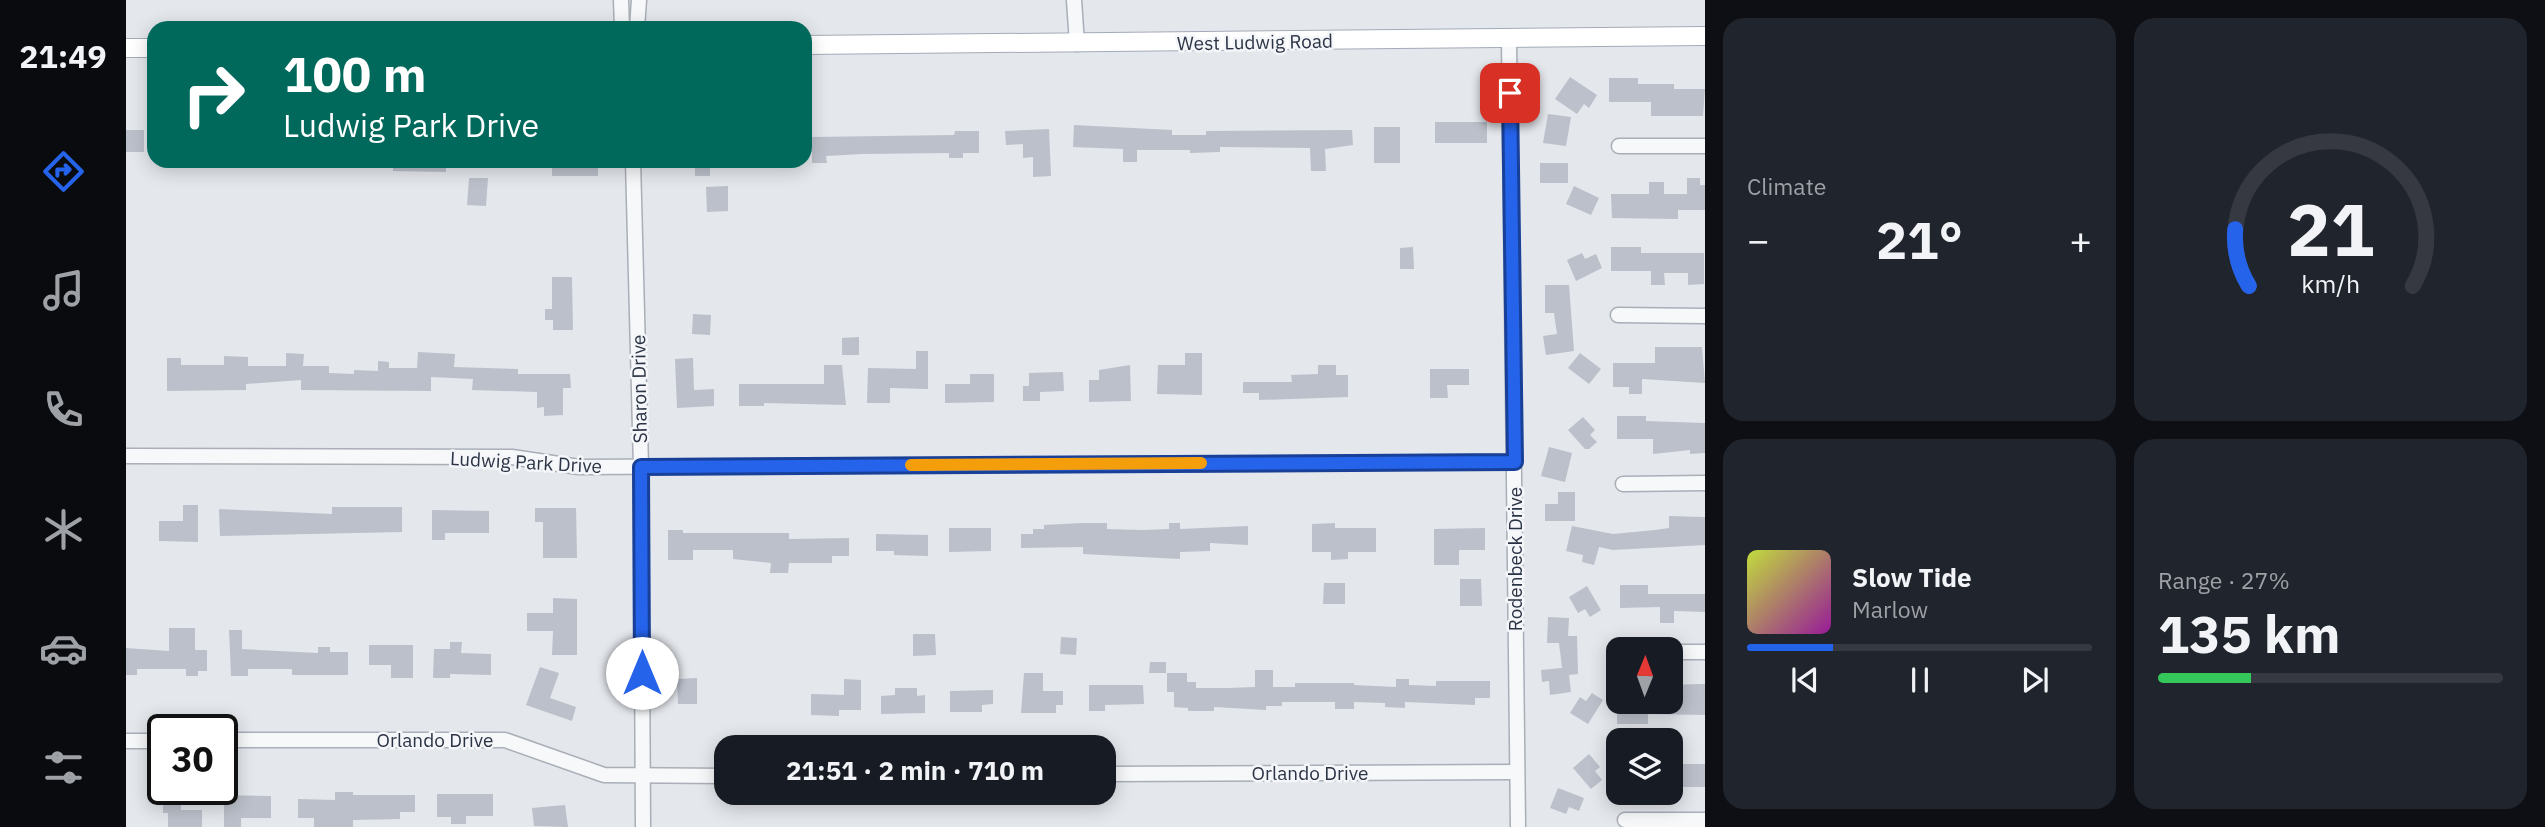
<!DOCTYPE html>
<meta charset="utf-8">
<style>
body{margin:0;font-family:"IBM Plex Sans",sans-serif;background:#20242c;color:#f1f3f6;height:100vh;display:flex;flex-direction:column;font-size:26px;white-space:nowrap}
*{box-sizing:border-box;margin:0}
p{font-size:23px;color:#9ea1a6}
.icon{flex:none;width:38px;height:38px;fill:none;stroke:currentColor;stroke-width:2;stroke-linecap:round;stroke-linejoin:round}
.map{position:relative;flex:1;overflow:hidden}
.details{display:flex;flex-direction:column;gap:18px;padding:18px;background:#0d0f14;width:840px}
.details>*{flex:none}
.hud{position:absolute;left:21px;top:21px;width:665px;height:147px;border-radius:21px;box-shadow:0 4px 18px #0003;background:#00695c;color:#fff;overflow:hidden}
.needle{width:46px;rotate:1deg}
.tools{position:absolute;left:1480px;top:637px;display:grid;gap:14px}
.tools a{display:grid;place-items:center;width:77px;height:77px;border-radius:14px;background:#171b24;box-shadow:0 4px 18px #0003;font-size:35px}
.speed{position:absolute;left:21px;top:714px;display:flex;gap:14px;font-size:35px;font-weight:700;text-align:center}
.speed>*{display:grid;place-content:center;width:91px;height:91px;border-radius:50%;background:#171b24;box-shadow:0 4px 18px #0003;line-height:1}
.speed .limit{border:4px solid #111;border-radius:10px;background:#fff;color:#111}
.pin{position:absolute;display:grid;place-items:center;width:60px;height:60px;color:#fff;margin:-30px;border-radius:14px;box-shadow:0 4px 10px #0006}
.me{position:absolute;width:77px;margin:-38px;rotate:0deg;stroke-linejoin:round;filter:drop-shadow(0 0 5px #0008)}
.turn{display:flex;align-items:center;gap:24px;height:147px;padding:0 21px;font-size:32px}
.turn .icon{width:91px;height:91px;stroke-width:2.5}
.turn b{display:block;font-size:49px;line-height:60px}
.big{font-size:52px;font-weight:700;line-height:1.1}
.details .widget{flex:1;display:flex;flex-direction:column;justify-content:center;gap:10px;min-width:0;padding:0 24px;border-radius:21px;background:#20242c}
.details .dial{align-items:center;gap:0}
.dial svg{height:182px;overflow:visible;fill:none;stroke:#363941;stroke-width:7;stroke-linecap:round;text-anchor:middle}
.dial text{fill:#f1f3f6;stroke:none}
.song{display:flex;align-items:center;gap:21px}
.cover{width:84px;height:84px;border-radius:10px;background:linear-gradient(135deg,hsl(70 70% 55%),hsl(300 70% 35%))}
.played{height:7px;border-radius:4px;background:linear-gradient(90deg,#2563eb 25%,#363941 25%)}
.keys{display:flex;justify-content:space-around;direction:ltr}
.heat{display:flex;justify-content:space-between;align-items:center;font-size:38px;direction:ltr}
.charge{height:10px;border-radius:5px;background:linear-gradient(90deg,#34c759 27%,#363941 0)}
.details .tiles{flex:1;display:grid;gap:18px;grid-template-columns:repeat(2,1fr)}
.trip{position:absolute;left:588px;top:735px;width:402px;height:70px;border-radius:21px;background:#171b24;box-shadow:0 4px 18px #0003;font-weight:700;line-height:70px;text-align:center}
main{display:flex;flex:1;min-height:0}
.dock{display:flex;flex-direction:column;width:126px;justify-content:space-around;align-items:center;background:#090b0e;color:#9ea1a6}
.dock .icon{width:49px;height:49px}
.dock .current{color:#2563eb}
.dock b{font-size:32px;color:#f1f3f6}
.map>svg:first-child{display:block}
</style>
<main>
<nav class="dock">
<b>21:49</b>
<svg class="icon current" aria-label="directions" viewBox="0 0 24 24"><path d="M12 3l9 9-9 9-9-9zM9 14v-3h6M13 9l2 2-2 2"/></svg>
<svg class="icon" aria-label="music" viewBox="0 0 24 24"><path d="M9 18V5l10-2v13"/><circle cx="6" cy="18" r="3"/><circle cx="16" cy="16" r="3"/></svg>
<svg class="icon" aria-label="phone" viewBox="0 0 24 24"><path d="M5 4h4l2 5-3 2q2 4 5 5l2-3 5 2v4C11 20 4 13 5 4z"/></svg>
<svg class="icon" aria-label="climate" viewBox="0 0 24 24"><path d="M12 3v18M4 7l16 10M4 17L20 7"/></svg>
<svg class="icon" aria-label="car" viewBox="0 0 24 24"><path d="M5 17H2v-5l4-1 3-4h7l3 4 3 1v5h-3M9 17h6M6 11h13"/><circle cx="7" cy="17" r="2"/><circle cx="17" cy="17" r="2"/></svg>
<svg class="icon" aria-label="filters" viewBox="0 0 24 24"><path d="M4 7h16M4 17h16"/><circle cx="9" cy="7" r="2"/><circle cx="15" cy="17" r="2"/></svg>
</nav>
<div class="map">
<svg width="1579" height="827" viewBox="0 0 1579 827">
<rect width="100%" height="100%" fill="#e4e7ec"/>
<g fill="#bbc0ca">
<path d="M 1444,77 L 1471,95 L 1463,108 L 1458,104 L 1451,114 L 1429,99 Z"/>
<path d="M 1483,78 L 1512,78 L 1512,84 L 1548,84 L 1548,89 L 1579,89 L 1577,116 L 1525,116 L 1525,102 L 1483,102 Z"/>
<path d="M 1422,114 L 1445,117 L 1440,146 L 1417,143 Z"/>
<rect x="1309" y="122" width="52" height="21"/>
<path d="M 948,125 L 1046,130 L 1046,135 L 1080,135 L 1080,131 L 1226,130 L 1227,145 L 1199,149 L 1200,171 L 1185,171 L 1184,148 L 1094,147 L 1094,152 L 1064,153 L 1064,150 L 1011,150 L 1011,162 L 997,162 L 997,149 L 947,147 Z"/>
<rect x="1248" y="127" width="26" height="36"/>
<path d="M 923,129 L 925,176 L 907,177 L 907,157 L 897,158 L 897,144 L 880,145 L 879,131 Z"/>
<rect x="0" y="130" width="18" height="22"/>
<path d="M 829,131 L 853,131 L 853,153 L 837,153 L 837,158 L 823,158 L 823,153 L 736,154 L 700,156 L 701,163 L 686,163 L 686,137 L 828,135 Z"/>
<path d="M 267,161 L 320,161 L 320,172 L 267,171 Z"/>
<rect x="426" y="161" width="46" height="15"/>
<rect x="569" y="161" width="15" height="15"/>
<rect x="1414" y="163" width="28" height="20"/>
<path d="M 343,178 L 362,178 L 360,206 L 341,205 Z"/>
<path d="M 1561,178 L 1574,178 L 1574,185 L 1579,185 L 1579,210 L 1552,210 L 1552,219 L 1486,218 L 1485,194 L 1523,194 L 1523,182 L 1538,182 L 1538,194 L 1561,194 Z"/>
<path d="M 602,186 L 602,211 L 581,212 L 580,187 Z"/>
<path d="M 1448,186 L 1473,198 L 1465,215 L 1440,204 Z"/>
<path d="M 1287,247 L 1288,269 L 1274,269 L 1274,248 Z"/>
<path d="M 1485,247 L 1515,247 L 1515,253 L 1578,253 L 1578,284 L 1562,285 L 1562,273 L 1538,273 L 1539,285 L 1525,285 L 1525,271 L 1485,271 Z"/>
<path d="M 1456,253 L 1459,259 L 1470,254 L 1476,268 L 1450,281 L 1441,260 Z"/>
<path d="M 426,277 L 446,277 L 447,330 L 427,330 L 427,320 L 419,320 L 419,309 L 426,309 Z"/>
<path d="M 1419,285 L 1443,285 L 1448,351 L 1420,355 L 1417,336 L 1431,334 L 1428,313 L 1419,313 Z"/>
<path d="M 567,314 L 585,315 L 584,335 L 566,334 Z"/>
<path d="M 733,337 L 733,355 L 716,355 L 716,338 Z"/>
<path d="M 1529,347 L 1576,347 L 1579,383 L 1516,379 L 1516,394 L 1503,394 L 1503,387 L 1487,387 L 1487,363 L 1529,363 Z"/>
<path d="M 790,351 L 802,351 L 802,389 L 764,388 L 764,403 L 741,403 L 742,368 L 790,369 Z"/>
<path d="M 292,352 L 329,354 L 328,367 L 392,369 L 392,374 L 444,374 L 445,388 L 437,388 L 437,415 L 418,416 L 418,407 L 411,408 L 411,392 L 346,390 L 347,379 L 305,377 L 305,391 L 175,390 L 175,380 L 120,384 L 120,390 L 41,391 L 41,358 L 55,358 L 55,365 L 98,365 L 98,356 L 122,357 L 122,366 L 160,366 L 160,353 L 178,354 L 177,366 L 203,366 L 203,373 L 228,374 L 228,370 L 252,371 L 252,361 L 263,362 L 263,368 L 291,368 Z"/>
<path d="M 1059,353 L 1076,353 L 1076,395 L 1031,394 L 1032,365 L 1059,365 Z"/>
<path d="M 1454,353 L 1475,369 L 1463,384 L 1442,368 Z"/>
<path d="M 567,358 L 568,390 L 588,389 L 588,406 L 551,408 L 549,359 Z"/>
<path d="M 698,365 L 716,365 L 720,405 L 638,403 L 638,406 L 613,406 L 613,384 L 698,384 Z"/>
<path d="M 1004,365 L 1005,401 L 963,402 L 963,380 L 973,380 L 973,370 Z"/>
<path d="M 1192,365 L 1210,365 L 1210,375 L 1222,375 L 1222,397 L 1133,400 L 1133,393 L 1117,393 L 1117,382 L 1166,382 L 1165,375 L 1192,374 Z"/>
<path d="M 1304,369 L 1343,369 L 1343,385 L 1321,385 L 1322,398 L 1304,398 Z"/>
<path d="M 937,372 L 938,391 L 914,392 L 914,401 L 897,401 L 897,386 L 903,386 L 903,373 Z"/>
<path d="M 844,374 L 868,374 L 868,402 L 819,403 L 819,384 L 844,384 Z"/>
<path d="M 1491,416 L 1520,416 L 1520,421 L 1579,423 L 1579,453 L 1564,454 L 1564,450 L 1527,454 L 1527,439 L 1491,439 Z"/>
<path d="M 1457,417 L 1469,430 L 1464,435 L 1471,442 L 1463,449 L 1459,449 L 1442,430 Z"/>
<path d="M 1423,447 L 1446,453 L 1439,482 L 1415,476 Z"/>
<path d="M 1432,492 L 1449,492 L 1449,521 L 1419,521 L 1419,504 L 1432,504 Z"/>
<path d="M 57,505 L 72,505 L 72,542 L 33,541 L 33,521 L 57,521 Z"/>
<path d="M 206,507 L 276,507 L 276,532 L 94,536 L 93,509 L 206,514 Z"/>
<path d="M 409,508 L 450,508 L 451,558 L 417,558 L 417,522 L 409,522 Z"/>
<path d="M 306,510 L 363,511 L 363,533 L 319,533 L 319,540 L 306,540 Z"/>
<path d="M 1543,516 L 1579,517 L 1579,545 L 1487,550 L 1473,547 L 1468,565 L 1456,562 L 1457,555 L 1440,551 L 1446,526 L 1487,534 L 1529,530 L 1543,528 Z"/>
<path d="M 957,523 L 981,523 L 981,529 L 1017,530 L 1043,529 L 1043,523 L 1054,523 L 1054,529 L 1122,526 L 1122,545 L 1084,543 L 1084,551 L 1054,552 L 1054,559 L 957,554 L 957,547 L 895,548 L 895,534 L 907,534 L 907,529 L 918,529 L 918,525 Z"/>
<path d="M 1209,523 L 1209,528 L 1250,528 L 1250,552 L 1222,552 L 1222,559 L 1205,560 L 1205,552 L 1186,552 L 1186,524 Z"/>
<path d="M 823,528 L 865,528 L 865,551 L 823,552 Z"/>
<path d="M 1359,528 L 1359,550 L 1333,550 L 1333,565 L 1308,565 L 1308,529 Z"/>
<path d="M 542,530 L 557,530 L 557,533 L 663,533 L 663,539 L 723,538 L 723,556 L 706,556 L 706,563 L 663,563 L 662,573 L 644,573 L 645,563 L 607,559 L 607,550 L 567,550 L 567,560 L 542,560 Z"/>
<path d="M 750,534 L 802,535 L 802,556 L 768,555 L 768,551 L 750,551 Z"/>
<path d="M 1334,579 L 1355,579 L 1356,606 L 1334,606 Z"/>
<path d="M 1198,583 L 1219,583 L 1219,604 L 1197,604 Z"/>
<path d="M 1494,585 L 1522,585 L 1522,594 L 1579,594 L 1579,612 L 1548,611 L 1548,623 L 1534,623 L 1534,607 L 1494,608 Z"/>
<path d="M 1461,586 L 1475,610 L 1464,617 L 1459,609 L 1452,613 L 1443,597 Z"/>
<path d="M 427,598 L 451,599 L 451,655 L 426,655 L 427,631 L 401,631 L 401,613 L 427,613 Z"/>
<path d="M 1422,617 L 1443,618 L 1442,636 L 1451,636 L 1452,674 L 1443,675 L 1445,692 L 1424,695 L 1423,681 L 1416,682 L 1415,670 L 1436,668 L 1433,643 L 1421,643 Z"/>
<path d="M 43,628 L 69,628 L 69,650 L 81,650 L 81,671 L 72,671 L 72,676 L 60,676 L 60,669 L 11,669 L 11,675 L 0,675 L 0,648 L 43,651 Z"/>
<path d="M 103,630 L 116,630 L 116,649 L 192,653 L 192,647 L 204,647 L 204,652 L 222,652 L 222,675 L 166,675 L 166,669 L 122,669 L 122,676 L 105,676 Z"/>
<path d="M 787,634 L 809,634 L 810,655 L 787,656 Z"/>
<path d="M 935,637 L 951,638 L 950,655 L 934,654 Z"/>
<path d="M 324,642 L 336,642 L 335,653 L 365,654 L 365,675 L 324,674 L 324,678 L 307,678 L 308,649 L 324,649 Z"/>
<path d="M 243,645 L 287,645 L 287,678 L 265,678 L 265,665 L 243,665 Z"/>
<path d="M 1024,662 L 1040,662 L 1040,673 L 1023,673 Z"/>
<path d="M 414,667 L 433,673 L 424,698 L 450,707 L 446,721 L 400,705 Z"/>
<path d="M 1129,670 L 1147,670 L 1147,687 L 1169,687 L 1169,683 L 1228,683 L 1228,685 L 1270,687 L 1270,679 L 1283,679 L 1283,685 L 1310,686 L 1310,681 L 1364,681 L 1364,698 L 1349,698 L 1349,705 L 1279,702 L 1279,708 L 1259,707 L 1259,703 L 1228,702 L 1228,709 L 1209,709 L 1209,702 L 1156,702 L 1156,706 L 1140,706 L 1140,710 L 1088,707 L 1088,711 L 1062,711 L 1062,708 L 1048,707 L 1048,692 L 1041,692 L 1041,673 L 1061,673 L 1061,682 L 1070,682 L 1070,688 L 1102,688 L 1129,687 Z"/>
<path d="M 898,673 L 917,673 L 917,691 L 937,691 L 937,705 L 930,705 L 930,713 L 895,713 Z"/>
<path d="M 571,678 L 571,704 L 552,704 L 551,679 Z"/>
<path d="M 718,679 L 735,680 L 735,710 L 713,710 L 713,716 L 685,715 L 685,694 L 718,695 Z"/>
<path d="M 1573,684 L 1579,684 L 1579,715 L 1522,714 L 1522,724 L 1491,724 L 1491,702 L 1545,702 L 1545,685 Z"/>
<path d="M 963,685 L 1017,685 L 1018,704 L 979,705 L 979,711 L 963,711 Z"/>
<path d="M 769,688 L 791,688 L 791,696 L 799,695 L 799,713 L 755,714 L 755,696 L 769,695 Z"/>
<path d="M 867,690 L 867,704 L 856,705 L 856,712 L 824,712 L 824,691 Z"/>
<path d="M 1466,693 L 1477,700 L 1462,724 L 1444,713 L 1454,697 L 1460,701 Z"/>
<path d="M 1463,754 L 1474,767 L 1469,771 L 1476,780 L 1465,789 L 1447,768 Z"/>
<rect x="1545" y="764" width="34" height="23"/>
<path d="M 1432,788 L 1458,798 L 1453,811 L 1443,807 L 1440,814 L 1424,808 Z"/>
<path d="M 209,792 L 227,792 L 227,795 L 289,795 L 289,812 L 274,812 L 274,819 L 227,820 L 227,827 L 188,827 L 188,818 L 172,818 L 172,799 L 209,800 Z"/>
<path d="M 311,794 L 367,794 L 367,816 L 340,816 L 340,824 L 325,824 L 325,817 L 311,817 Z"/>
<path d="M 37,795 L 55,795 L 55,810 L 76,810 L 76,827 L 42,827 L 42,813 L 37,813 Z"/>
<path d="M 98,795 L 145,796 L 145,818 L 115,818 L 115,827 L 98,827 Z"/>
<path d="M 439,805 L 442,827 L 408,826 L 406,808 Z"/>
</g>
<g fill="none" stroke-linecap="round" stroke-linejoin="round">
<g stroke="#a9aeb7" stroke-width="17">
<g id="minor">
<path d="M 495,0 L 496,28"/>
<path d="M 948,0 L 951,44"/>
<path d="M 511,28 L 513,0"/>
<path d="M 1383,40 L 1392,827"/>
<path d="M 1493,146 L 1579,146"/>
<path d="M 507,161 L 515,467 L 517,827"/>
<path d="M 1492,315 L 1579,316"/>
<path d="M 0,456 L 386,457 L 453,467 L 1389,462"/>
<path d="M 1497,484 L 1579,483"/>
<path d="M 1545,652 L 1579,652"/>
<path d="M 96,740 L 379,740 L 478,775 L 600,776"/>
<path d="M 0,741 L 37,741"/>
<path d="M 978,774 L 1390,772"/>
<path d="M 1499,820 L 1579,820"/>
</g>
</g>
<g stroke="#a3abb8" stroke-width="20">
<g id="major">
<path d="M 679,45 L 1579,36"/>
<path d="M 0,48 L 28,48"/>
</g>
</g>
<use href="#minor" stroke="#f7f8fa" stroke-width="14"/>
<use href="#major" stroke="#fff" stroke-width="18"/>
</g>
<g fill="none" stroke-linecap="round" stroke-linejoin="round">
<g stroke="#184099" stroke-width="18">
<path id="route" d="M 516,673 L 515,467 L 1389,462 L 1384,93"/>
</g>
<use href="#route" stroke="#2563eb" stroke-width="12"/>
<path stroke="#f59e0b" stroke-width="12" d="M 785,465 L 1075,463"/>
</g>
<g text-anchor="middle" dominant-baseline="central" stroke-width="5" stroke-linejoin="round" paint-order="stroke">
<g font-size="19" fill="#2b3445" stroke="#f4f6f9">
<text transform="translate(1129 42) rotate(-1)">West Ludwig Road</text>
<text transform="translate(513 389) rotate(-91)">Sharon Drive</text>
<text transform="translate(400 462) rotate(3)">Ludwig Park Drive</text>
<text transform="translate(1389 559) rotate(-90)">Rodenbeck Drive</text>
<text x="309" y="740">Orlando Drive</text>
<text x="1184" y="773">Orlando Drive</text>
</g>
</g>
</svg>
<div class="tools">
<a><svg class="needle" viewBox="-14 -14 28 28"><path d="M0-13l5 13h-10z" fill="#e53935"/><path d="M0 13l5-13h-10z" fill="#9ea1a6"/></svg></a>
<a><svg class="icon" aria-label="layers" viewBox="0 0 24 24"><path d="M12 4l9 5-9 5-9-5zM3 14l9 5 9-5"/></svg></a>
</div>
<div class="speed"><div class="limit">30</div></div>
<div class="pin" style="left:1384px;top:93px;background:#d93025"><svg class="icon" aria-label="arrive" viewBox="0 0 24 24"><path d="M6 21V4h12l-3 4 3 4H6"/></svg></div>
<svg class="me" style="left:516px;top:673px" viewBox="-20 -20 40 40"><circle r="19" fill="#fff"/><path d="M0-13L10 11 0 6-10 11z" fill="#2563eb"/></svg>
<div class="trip">21:51 · 2 min · 710 m</div>
<div class="hud">
<div class="turn"><svg class="icon" aria-label="right" viewBox="0 0 24 24"><path d="M7 20v-9h11M14 6l5 5-5 5"/></svg><div><b>100 m</b>Ludwig Park Drive</div></div>
</div>
</div>
<section class="details">
<div class="tiles">
<div class="widget"><p>Climate</p>
<div class="heat"><a>−</a><b class="big">21°</b><a>+</a></div>
</div>
<div class="widget dial"><svg viewBox="0 0 100 80">
<path d="M14 69A42 42 0 1 1 86 69"/>
<path d="M14 69A42 42 0 0 1 8 44" stroke="#2563eb"/>
<text x="50" y="56" font-size="32" font-weight="700">21</text>
<text x="50" y="72" font-size="11">km/h</text>
</svg></div>
<div class="widget">
<div class="song"><i class="cover"></i><div><b>Slow Tide</b><p>Marlow</p></div></div>
<div class="played"></div>
<div class="keys"><svg class="icon" aria-label="previous" viewBox="0 0 24 24"><path d="M18 5L8 12l10 7zM5 5v14"/></svg><svg class="icon" aria-label="pause" viewBox="0 0 24 24"><path d="M8 5v14M16 5v14"/></svg><svg class="icon" aria-label="next" viewBox="0 0 24 24"><path d="M6 5l10 7-10 7zM19 5v14"/></svg></div>
</div>
<div class="widget"><p>Range · 27%</p><b class="big">135 km</b><div class="charge"></div></div>
</div>
</section>
</main>
